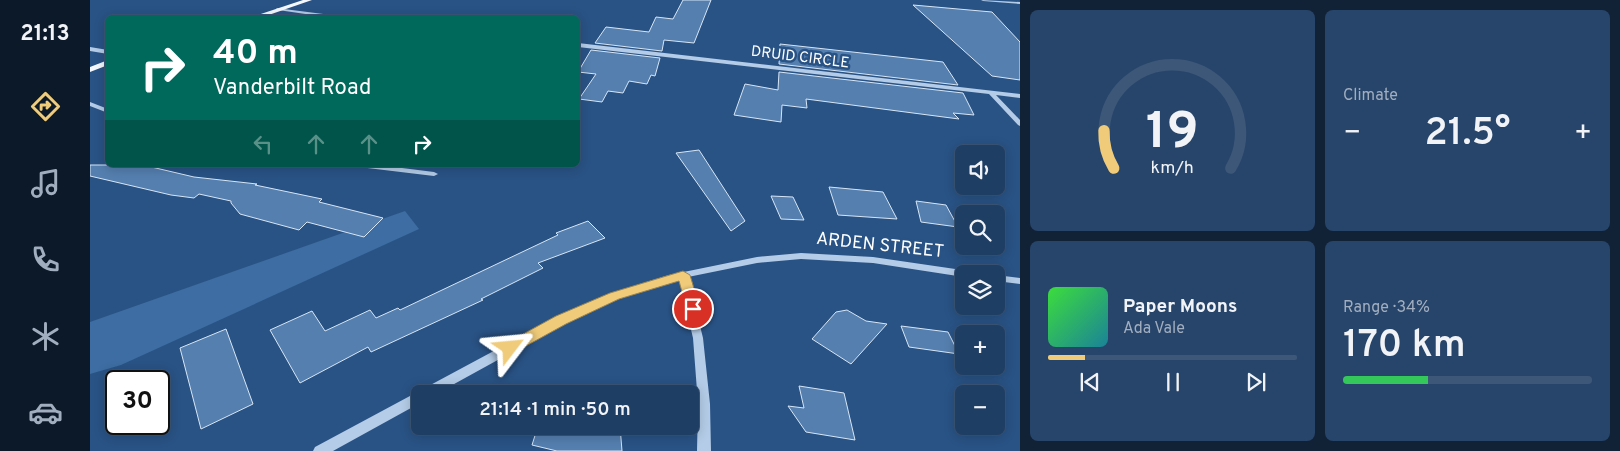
<!DOCTYPE html>
<meta charset="utf-8">
<style>
body{margin:0;font-family:Overpass,sans-serif;background:#27456a;color:#f1f3f6;height:100vh;display:flex;flex-direction:column;font-size:19px;white-space:nowrap}
*{box-sizing:border-box;margin:0}
p{font-size:16px;color:#a1aebf}
.icon{flex:none;width:28px;height:28px;fill:none;stroke:currentColor;stroke-width:2;stroke-linecap:round;stroke-linejoin:round}
.map{position:relative;flex:1;overflow:hidden}
.details{display:flex;flex-direction:column;gap:10px;padding:10px;background:#112237;width:600px}
.details>*{flex:none}
.hud{position:absolute;left:15px;top:15px;width:475px;height:152px;border-radius:8px;box-shadow:0 2px 12px #0003,0 0 0 1px #3c5778;background:#00695c;color:#fff;overflow:hidden}
.fabs{position:absolute;left:865px;top:145px;display:grid;gap:10px}
.fabs a{display:grid;place-items:center;width:50px;height:50px;border-radius:8px;background:#1f3e64;box-shadow:0 2px 12px #0003,0 0 0 1px #3c5778;font-size:25px}
.speed{position:absolute;left:15px;top:370px;display:flex;gap:10px;font-size:25px;font-weight:700;text-align:center}
.speed>*{display:grid;place-content:center;width:65px;height:65px;border-radius:50%;background:#1f3e64;box-shadow:0 2px 12px #0003,0 0 0 1px #3c5778;line-height:1}
.speed .limit{border:2px solid #111;border-radius:8px;background:#fff;color:#111}
.pin{position:absolute;display:grid;place-items:center;width:42px;height:42px;color:#fff;margin:-21px;border:2px solid #fff;border-radius:50%;box-shadow:0 1px 5px #0007}
.me{position:absolute;width:55px;margin:-28px;rotate:61deg;stroke-linejoin:round;filter:drop-shadow(0 0 4px #0008)}
.turn{display:flex;align-items:center;gap:18px;height:105px;padding:0 25px;font-size:22px}
.turn .icon{width:65px;height:65px;stroke-width:2.5}
.turn b{display:block;font-size:35px;line-height:42px}
.lanes{display:flex;align-items:center;height:48px;padding:0 25px;background:#0003;justify-content:center;gap:25px;direction:ltr}
.lanes .off{opacity:.35}
.big{font-size:38px;font-weight:600;line-height:1.1}
.details .widget{flex:1;display:flex;flex-direction:column;justify-content:center;gap:8px;min-width:0;padding:0 18px;border-radius:8px;background:#27456a}
.details .dial{align-items:center;gap:0}
.dial svg{height:130px;overflow:visible;fill:none;stroke:#3c5778;stroke-width:7;stroke-linecap:round;text-anchor:middle}
.dial text{fill:#f1f3f6;stroke:none}
.song{display:flex;align-items:center;gap:15px}
.cover{width:60px;height:60px;border-radius:8px;background:linear-gradient(135deg,hsl(120 70% 55%),hsl(190 70% 35%))}
.played{height:5px;border-radius:2px;background:linear-gradient(90deg,#efcb7a 15%,#3c5778 15%)}
.keys{display:flex;justify-content:space-around;direction:ltr}
.heat{display:flex;justify-content:space-between;align-items:center;font-size:28px;direction:ltr}
.charge{height:8px;border-radius:4px;background:linear-gradient(90deg,#34c759 34%,#3c5778 0)}
.details .tiles{flex:1;display:grid;gap:10px;grid-template-columns:repeat(2,1fr)}
.trip{position:absolute;left:321px;top:385px;width:288px;height:50px;border-radius:8px;background:#1f3e64;box-shadow:0 2px 12px #0003,0 0 0 1px #3c5778;font-weight:600;line-height:50px;text-align:center}
main{display:flex;flex:1;min-height:0}
.dock{display:flex;flex-direction:column;width:90px;justify-content:space-around;align-items:center;background:#0c1928;color:#a1aebf}
.dock .icon{width:35px;height:35px}
.dock .selected{color:#efcb7a}
.dock b{font-size:22px;color:#f1f3f6}
.map>svg:first-child{display:block}
</style>
<main>
<nav class="dock">
<b>21:13</b>
<svg class="icon selected" aria-label="directions" viewBox="0 0 24 24"><path d="M12 3l9 9-9 9-9-9zM9 14v-3h6M13 9l2 2-2 2"/></svg>
<svg class="icon" aria-label="music" viewBox="0 0 24 24"><path d="M9 18V5l10-2v13"/><circle cx="6" cy="18" r="3"/><circle cx="16" cy="16" r="3"/></svg>
<svg class="icon" aria-label="phone" viewBox="0 0 24 24"><path d="M5 4h4l2 5-3 2q2 4 5 5l2-3 5 2v4C11 20 4 13 5 4z"/></svg>
<svg class="icon" aria-label="climate" viewBox="0 0 24 24"><path d="M12 3v18M4 7l16 10M4 17L20 7"/></svg>
<svg class="icon" aria-label="car" viewBox="0 0 24 24"><path d="M5 17H2v-5l4-1 3-4h7l3 4 3 1v5h-3M9 17h6M6 11h13"/><circle cx="7" cy="17" r="2"/><circle cx="17" cy="17" r="2"/></svg>
</nav>
<div class="map">
<svg width="930" height="451" viewBox="0 0 930 451">
<rect width="100%" height="100%" fill="#295385"/>
<path fill="#3d6da2" d="M 315,211 L 329,229 L 31,365 L 0,374 L 0,322 Z"/>
<g fill="#557faf" stroke="#d7e6f6">
<path d="M 593,0 L 621,0 L 604,43 L 574,40 L 572,51 L 505,43 L 516,27 L 559,32 L 566,17 L 583,19 Z"/>
<path d="M 823,5 L 902,12 L 930,42 L 930,80 L 902,76 Z"/>
<path d="M 690,44 L 853,62 L 868,85 L 689,64 Z"/>
<path d="M 501,50 L 570,58 L 565,76 L 561,75 L 557,84 L 539,81 L 533,93 L 518,91 L 512,102 L 489,99 L 506,74 L 488,72 Z"/>
<path d="M 689,72 L 873,93 L 884,115 L 863,113 L 869,119 L 716,99 L 717,108 L 692,105 L 691,122 L 644,115 L 655,84 L 688,90 Z"/>
<path d="M 609,150 L 655,221 L 641,231 L 586,153 Z"/>
<path d="M 0,165 L 39,165 L 47,167 L 53,165 L 104,177 L 167,184 L 165,185 L 232,199 L 229,202 L 293,218 L 274,237 L 217,222 L 209,230 L 150,214 L 141,203 L 141,201 L 109,194 L 104,198 L 81,195 L 0,176 Z"/>
<path d="M 739,187 L 793,192 L 807,219 L 748,215 Z"/>
<path d="M 681,196 L 703,197 L 714,220 L 691,219 Z"/>
<path d="M 826,201 L 856,205 L 868,227 L 831,222 Z"/>
<path d="M 498,221 L 515,238 L 448,263 L 453,268 L 391,299 L 393,300 L 281,352 L 278,347 L 210,383 L 180,330 L 222,311 L 235,331 L 280,310 L 286,318 L 308,308 L 310,310 L 468,235 L 466,233 Z"/>
<path d="M 757,310 L 776,321 L 797,324 L 761,364 L 722,339 L 746,312 Z"/>
<path d="M 811,326 L 858,332 L 869,354 L 819,347 Z"/>
<path d="M 136,329 L 163,404 L 111,429 L 90,348 Z"/>
<path d="M 709,386 L 754,393 L 765,440 L 716,432 L 698,406 L 714,408 Z"/>
<path d="M 448,426 L 530,426 L 532,451 L 467,451 L 442,445 Z"/>
</g>
<g fill="none" stroke-linecap="round" stroke-linejoin="round">
<g fill="#b4cce7" fill-rule="evenodd">
<path d="M 891,0 L 930,2 L 930,4 L 893,1 Z"/>
<path d="M 186,8 L 257,17 L 259,18 L 243,18 L 188,10 Z"/>
<path d="M 488,43 L 930,94 L 930,98 L 906,95 L 930,120 L 930,126 L 928,125 L 899,94 L 488,47 Z"/>
<path d="M 0,47 L 18,50 L 18,54 L 0,51 Z"/>
<path d="M 0,102 L 18,109 L 18,113 L 0,106 Z"/>
<path d="M 265,165 L 288,165 L 344,172 L 348,174 L 344,176 L 269,167 Z"/>
<path d="M 711,253 L 783,257 L 879,271 L 884,274 L 874,274 L 874,277 L 783,263 L 711,259 L 667,263 L 598,277 L 613,338 L 620,404 L 621,451 L 607,451 L 608,404 L 603,338 L 589,279 L 529,299 L 475,323 L 346,394 L 330,394 L 330,403 L 243,451 L 223,451 L 225,447 L 467,317 L 521,293 L 579,275 L 667,257 Z"/>
<path d="M 906,275 L 930,278 L 930,284 L 906,281 Z"/>
</g>
<g fill="#f5f9fe" fill-rule="evenodd">
<path d="M 213,0 L 222,0 L 170,18 L 159,18 Z"/>
<path d="M 18,60 L 18,65 L 0,72 L 0,67 Z"/>
</g>
</g>
<path fill="#efcb7a" stroke="#9b844f" d="M 593,271 L 600,275 L 610,309 L 608,313 L 598,313 L 589,281 L 529,299 L 476,324 L 425,352 L 420,353 L 415,352 L 413,348 L 415,344 L 466,316 L 520,293 Z"/>
<g text-anchor="middle" dominant-baseline="central" stroke-width="5" stroke-linejoin="round" paint-order="stroke">
<g font-size="15" fill="#fff" stroke="#295385">
<text transform="translate(710 58) rotate(7)">DRUID CIRCLE</text>
</g>
<g font-size="18" fill="#fff" stroke="#295385">
<text transform="translate(790 246) rotate(6)">ARDEN STREET</text>
</g>
</g>
</svg>
<div class="fabs">
<a><svg class="icon" aria-label="sound" viewBox="0 0 24 24"><path d="M4 9h4l5-4v14l-5-4H4zM17 9q2 3 0 6"/></svg></a>
<a><svg class="icon" aria-label="search" viewBox="0 0 24 24"><circle cx="10" cy="10" r="6"/><path d="M15 15l6 6"/></svg></a>
<a><svg class="icon" aria-label="layers" viewBox="0 0 24 24"><path d="M12 4l9 5-9 5-9-5zM3 14l9 5 9-5"/></svg></a>
<a>+</a>
<a>−</a>
</div>
<div class="speed"><div class="limit">30</div></div>
<div class="pin" style="left:603px;top:309px;background:#d93025"><svg class="icon" aria-label="arrive" viewBox="0 0 24 24"><path d="M6 21V4h12l-3 4 3 4H6"/></svg></div>
<svg class="me" style="left:420px;top:348px" viewBox="-20 -20 40 40"><path d="M0-17L14 15 0 8-14 15z" fill="#efcb7a" stroke="#fff" stroke-width="4"/></svg>
<div class="trip">21:14 · 1 min · 50 m</div>
<div class="hud">
<div class="turn"><svg class="icon" aria-label="right" viewBox="0 0 24 24"><path d="M7 20v-9h11M14 6l5 5-5 5"/></svg><div><b>40 m</b>Vanderbilt Road</div></div>
<div class="lanes"><svg class="icon off" aria-label="left" viewBox="0 0 24 24"><path d="M17 20v-9H6M10 6l-5 5 5 5"/></svg><svg class="icon off" aria-label="ahead" viewBox="0 0 24 24"><path d="M12 20V5M6 11l6-6 6 6"/></svg><svg class="icon off" aria-label="ahead" viewBox="0 0 24 24"><path d="M12 20V5M6 11l6-6 6 6"/></svg><svg class="icon" aria-label="right" viewBox="0 0 24 24"><path d="M7 20v-9h11M14 6l5 5-5 5"/></svg></div>
</div>
</div>
<section class="details">
<div class="tiles">
<div class="widget dial"><svg viewBox="0 0 100 80">
<path d="M14 69A42 42 0 1 1 86 69"/>
<path d="M14 69A42 42 0 0 1 8 46" stroke="#efcb7a"/>
<text x="50" y="56" font-size="32" font-weight="700">19</text>
<text x="50" y="72" font-size="11">km/h</text>
</svg></div>
<div class="widget"><p>Climate</p>
<div class="heat"><a>−</a><b class="big">21.5°</b><a>+</a></div>
</div>
<div class="widget">
<div class="song"><i class="cover"></i><div><b>Paper Moons</b><p>Ada Vale</p></div></div>
<div class="played"></div>
<div class="keys"><svg class="icon" aria-label="previous" viewBox="0 0 24 24"><path d="M18 5L8 12l10 7zM5 5v14"/></svg><svg class="icon" aria-label="pause" viewBox="0 0 24 24"><path d="M8 5v14M16 5v14"/></svg><svg class="icon" aria-label="next" viewBox="0 0 24 24"><path d="M6 5l10 7-10 7zM19 5v14"/></svg></div>
</div>
<div class="widget"><p>Range · 34%</p><b class="big">170 km</b><div class="charge"></div></div>
</div>
</section>
</main>
